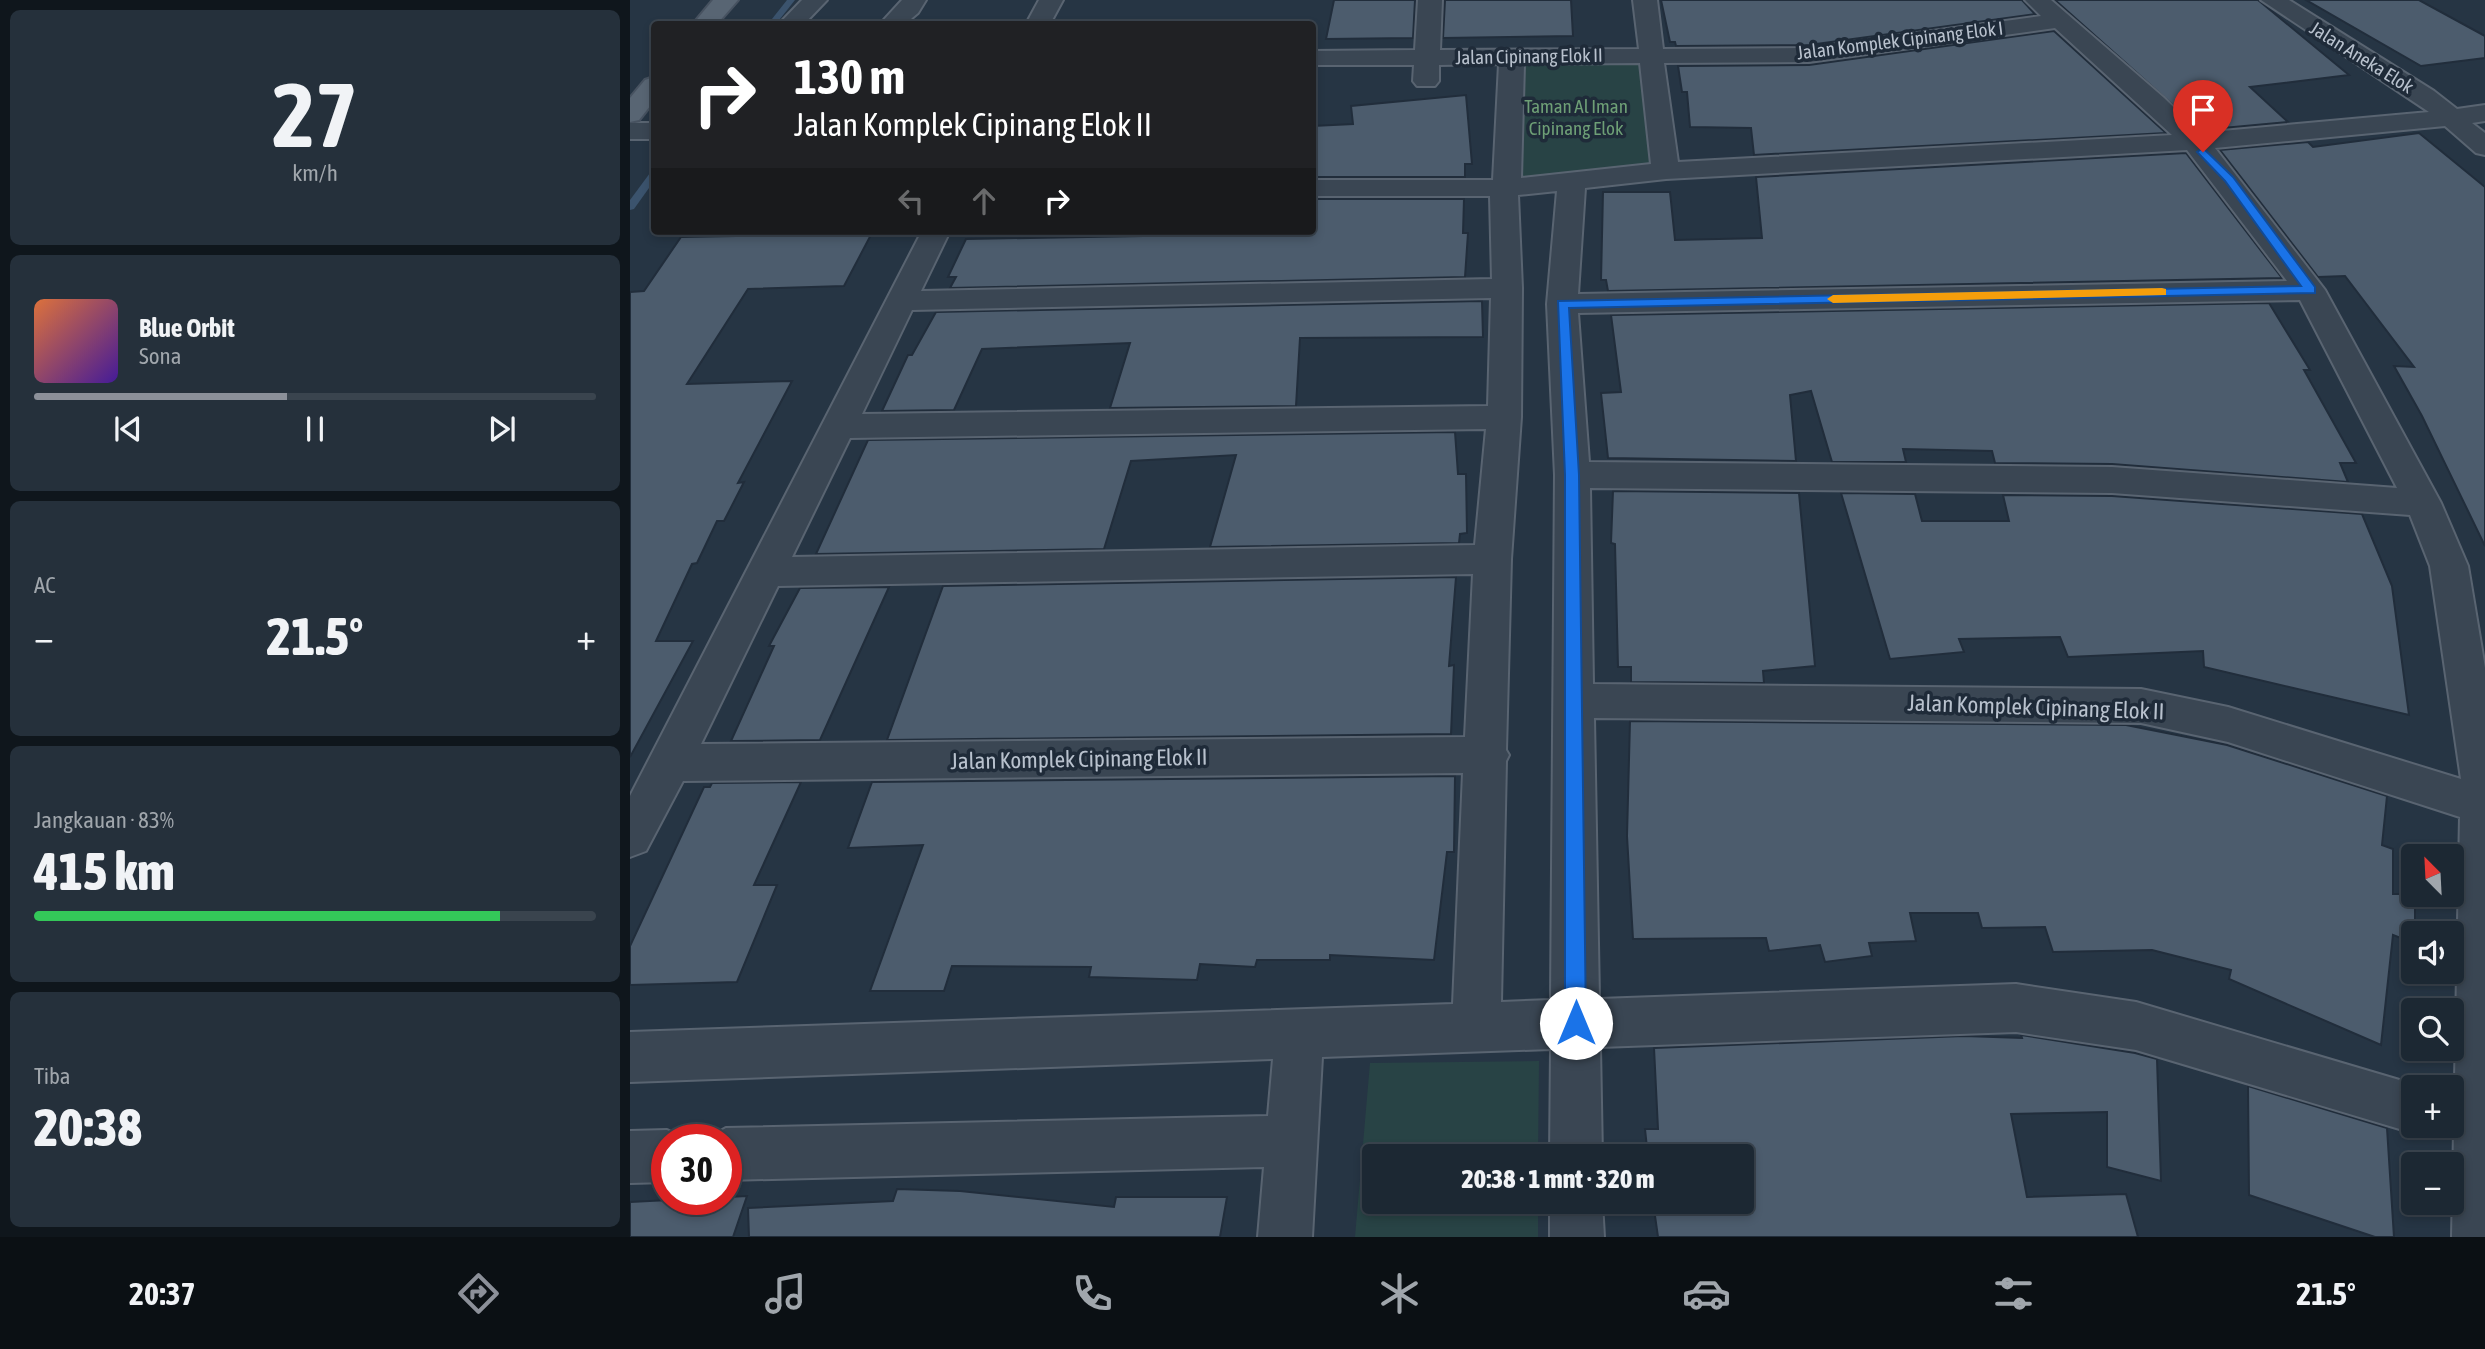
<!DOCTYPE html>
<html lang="id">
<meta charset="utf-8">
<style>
body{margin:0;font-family:"Asap Condensed",sans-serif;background:#25303b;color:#f1f3f6;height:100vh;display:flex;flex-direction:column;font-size:26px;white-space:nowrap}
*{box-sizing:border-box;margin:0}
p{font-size:23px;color:#a0a6ac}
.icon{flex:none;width:38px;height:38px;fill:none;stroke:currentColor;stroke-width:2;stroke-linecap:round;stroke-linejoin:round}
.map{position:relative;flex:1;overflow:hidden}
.details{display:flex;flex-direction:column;gap:10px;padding:10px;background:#0f161c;width:630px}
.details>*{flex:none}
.top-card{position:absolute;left:21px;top:21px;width:665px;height:214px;border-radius:7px;box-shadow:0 4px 10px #0003,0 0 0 2px #3a444e;background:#202124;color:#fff;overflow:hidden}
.needle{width:46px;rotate:336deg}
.fabs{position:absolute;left:1771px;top:844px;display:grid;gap:14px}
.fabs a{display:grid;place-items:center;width:63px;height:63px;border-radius:7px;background:#1c2833;box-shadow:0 4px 10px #0003,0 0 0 2px #3a444e;font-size:35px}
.speed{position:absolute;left:21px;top:1124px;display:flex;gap:14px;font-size:35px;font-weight:700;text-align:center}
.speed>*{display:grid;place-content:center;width:91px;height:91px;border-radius:50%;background:#1c2833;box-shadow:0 4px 10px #0003,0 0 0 2px #3a444e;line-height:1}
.speed .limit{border:10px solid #d22;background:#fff;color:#111}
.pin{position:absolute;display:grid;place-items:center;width:60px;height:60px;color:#fff;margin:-72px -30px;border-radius:50% 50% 50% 0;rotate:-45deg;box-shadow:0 0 7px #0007}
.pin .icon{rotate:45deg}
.me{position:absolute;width:77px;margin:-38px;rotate:0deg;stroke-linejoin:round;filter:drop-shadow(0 0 5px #0008)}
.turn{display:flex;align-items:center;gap:24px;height:147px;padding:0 28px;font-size:32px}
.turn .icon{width:91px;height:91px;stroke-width:2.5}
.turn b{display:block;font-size:49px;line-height:60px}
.lanes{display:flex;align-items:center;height:66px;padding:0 28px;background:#0003;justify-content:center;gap:35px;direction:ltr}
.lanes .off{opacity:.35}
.big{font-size:52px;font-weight:800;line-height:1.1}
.details .tile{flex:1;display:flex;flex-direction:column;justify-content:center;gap:10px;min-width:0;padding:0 24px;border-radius:10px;background:#25303b}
.details .dial{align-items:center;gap:0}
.dial b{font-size:91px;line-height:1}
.song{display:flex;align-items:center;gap:21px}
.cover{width:84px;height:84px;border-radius:10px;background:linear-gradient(135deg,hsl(20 70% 55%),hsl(260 70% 35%))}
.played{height:7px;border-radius:4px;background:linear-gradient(90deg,#8c9099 45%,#3a444e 45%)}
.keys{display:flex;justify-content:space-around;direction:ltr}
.heat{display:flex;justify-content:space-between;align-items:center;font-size:38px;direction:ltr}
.charge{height:10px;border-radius:5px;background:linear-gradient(90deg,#34c759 83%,#3a444e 0)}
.trip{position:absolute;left:732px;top:1144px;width:392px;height:70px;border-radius:7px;background:#1c2833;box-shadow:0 4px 10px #0003,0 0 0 2px #3a444e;font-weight:800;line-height:70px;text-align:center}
.tabs{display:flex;height:112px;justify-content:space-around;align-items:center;background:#0b1014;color:#a0a6ac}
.tabs .icon{width:49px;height:49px}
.tabs .active{color:#8c9099}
.tabs b{font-size:32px;color:#f1f3f6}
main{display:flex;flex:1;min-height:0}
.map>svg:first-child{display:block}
</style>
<main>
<section class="details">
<div class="tile dial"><b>27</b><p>km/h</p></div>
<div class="tile">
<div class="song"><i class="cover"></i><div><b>Blue Orbit</b><p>Sona</p></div></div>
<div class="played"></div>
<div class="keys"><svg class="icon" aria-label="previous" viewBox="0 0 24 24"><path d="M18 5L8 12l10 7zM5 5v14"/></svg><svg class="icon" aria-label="pause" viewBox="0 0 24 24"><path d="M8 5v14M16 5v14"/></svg><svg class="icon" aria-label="next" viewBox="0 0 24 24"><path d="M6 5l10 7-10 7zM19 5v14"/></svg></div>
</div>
<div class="tile"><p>AC</p>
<div class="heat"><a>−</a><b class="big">21.5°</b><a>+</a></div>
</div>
<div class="tile"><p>Jangkauan · 83%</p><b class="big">415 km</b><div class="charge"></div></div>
<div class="tile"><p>Tiba</p><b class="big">20:38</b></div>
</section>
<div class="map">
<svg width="1855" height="1237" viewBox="0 0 1855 1237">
<rect width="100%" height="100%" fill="#263544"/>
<g fill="#284345">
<path d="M 1023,56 L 1031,172 L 881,181 L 886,59 Z"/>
<path d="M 909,1061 L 908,1157 L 744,1157 L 744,1202 L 908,1202 L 908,1237 L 725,1237 L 740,1063 Z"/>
</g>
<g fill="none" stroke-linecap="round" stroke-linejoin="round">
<g fill="#3b536d" fill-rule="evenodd">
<path d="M 157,0 L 165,0 L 146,24 L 138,24 Z"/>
<path d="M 24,172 L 24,181 L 4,209 L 0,210 L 0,200 L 20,173 Z"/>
</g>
</g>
<g fill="#4c5c6d" stroke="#212d3b" stroke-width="2">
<path d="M 704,0 L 785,0 L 783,38 L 696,39 Z"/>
<path d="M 815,0 L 941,0 L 943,36 L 813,38 Z"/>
<path d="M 1031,0 L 1392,0 L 1405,14 L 1179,45 L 1046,46 L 1045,42 L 1040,42 Z"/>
<path d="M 1425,0 L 1628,0 L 1719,75 L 1620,87 L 1658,122 L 1571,130 Z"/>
<path d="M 1676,0 L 1789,0 L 1855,36 L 1855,58 L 1791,66 Z"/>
<path d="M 1424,31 L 1536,133 L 1124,155 L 1121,128 L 1060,127 L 1057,92 L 1052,92 L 1048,66 L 1179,65 Z"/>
<path d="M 836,95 L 842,164 L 835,164 L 835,177 L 682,177 L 682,126 L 723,124 L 721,106 Z"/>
<path d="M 1789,133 L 1855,187 L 1855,546 L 1792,416 L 1764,366 L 1784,367 L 1715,276 L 1688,277 L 1590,150 L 1678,142 L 1683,147 Z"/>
<path d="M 1556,153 L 1652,278 L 978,291 L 976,280 L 971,280 L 973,192 L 1040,192 L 1045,240 L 1132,238 L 1126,177 Z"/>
<path d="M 682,199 L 834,199 L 833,233 L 838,233 L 835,277 L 320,288 L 326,277 L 318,277 L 336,239 L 682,233 Z"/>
<path d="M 170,231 L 243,231 L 214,286 L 118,289 L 57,384 L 162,381 L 108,483 L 114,482 L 94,521 L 87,521 L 67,563 L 62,564 L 26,641 L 63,641 L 0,757 L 0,292 L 14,291 L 51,237 L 168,235 Z"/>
<path d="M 852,301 L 853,337 L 670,338 L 666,406 L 480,408 L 500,343 L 352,349 L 324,410 L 252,411 L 278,355 L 282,355 L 306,312 Z"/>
<path d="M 1639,303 L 1680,370 L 1674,370 L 1726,463 L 1710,463 L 1718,482 L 1482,464 L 1365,463 L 1362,451 L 1273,449 L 1276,462 L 1202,462 L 1181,391 L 1160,395 L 1166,461 L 978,458 L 971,393 L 991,392 L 981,315 Z"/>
<path d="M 825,432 L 828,474 L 836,474 L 837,533 L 830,534 L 829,543 L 580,547 L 606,455 L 501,461 L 474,549 L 186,554 L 238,440 Z"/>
<path d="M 983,491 L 1169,493 L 1185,666 L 1133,671 L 1134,683 L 1001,682 L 1001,667 L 988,667 L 985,544 L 981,543 Z"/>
<path d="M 1211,493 L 1285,494 L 1292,521 L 1379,521 L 1373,495 L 1482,496 L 1732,514 L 1762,586 L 1779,715 L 1574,667 L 1573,651 L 1438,657 L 1430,637 L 1329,639 L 1334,652 L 1260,659 Z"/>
<path d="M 826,577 L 819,666 L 824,665 L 821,734 L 257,740 L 313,586 Z"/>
<path d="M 259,587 L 190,740 L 101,741 L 144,646 L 139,646 L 170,588 Z"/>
<path d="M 1000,721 L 1496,725 L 1597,745 L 1757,796 L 1752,845 L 1763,849 L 1763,894 L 1785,894 L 1785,933 L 1783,943 L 1763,935 L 1751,1045 L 1599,979 L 1601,970 L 1522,950 L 1423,952 L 1415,927 L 1352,928 L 1348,913 L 1280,913 L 1286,941 L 1239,943 L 1242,956 L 1195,962 L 1190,945 L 1139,951 L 1136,938 L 1003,939 L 997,836 Z"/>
<path d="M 825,776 L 824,852 L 817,852 L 804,960 L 700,955 L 700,960 L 627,960 L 625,967 L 570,964 L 567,980 L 459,977 L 461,967 L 322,966 L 314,991 L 240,991 L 293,845 L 218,848 L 242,782 Z"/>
<path d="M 171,782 L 124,885 L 147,885 L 107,982 L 0,985 L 0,946 L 74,787 L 80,787 L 82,783 Z"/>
<path d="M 1391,1035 L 1505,1053 L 1527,1059 L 1531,1181 L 1477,1167 L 1477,1112 L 1381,1114 L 1397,1197 L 1496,1194 L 1508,1237 L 1028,1237 L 1023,1202 L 1111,1202 L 1111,1157 L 1018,1157 L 1015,1129 L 1028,1129 L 1024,1048 L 1334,1036 L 1392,1038 Z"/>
<path d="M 1618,1086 L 1757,1128 L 1764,1237 L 1745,1237 L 1619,1195 Z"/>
<path d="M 267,1189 L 330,1191 L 484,1207 L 486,1197 L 597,1197 L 590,1237 L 119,1237 L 118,1208 L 263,1201 Z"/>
<path d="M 117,1196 L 103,1237 L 0,1237 L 0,1202 Z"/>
</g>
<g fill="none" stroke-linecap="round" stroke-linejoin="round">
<g stroke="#596471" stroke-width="4">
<g id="minor">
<path d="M 172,0 L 197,0 L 174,24 L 149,24 Z"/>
<path d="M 272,0 L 296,0 L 288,13 L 275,24 L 250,24 Z"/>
<path d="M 409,0 L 433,0 L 420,24 L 396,24 Z"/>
<path d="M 788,0 L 812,0 L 810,50 L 1009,49 L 1003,0 L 1027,0 L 1033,49 L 1179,48 L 1411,16 L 1395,0 L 1421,0 L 1534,98 L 1570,133 L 1799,112 L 1631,0 L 1659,0 L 1804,91 L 1827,109 L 1855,105 L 1855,121 L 1842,123 L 1855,133 L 1855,155 L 1846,153 L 1815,126 L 1585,148 L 1695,290 L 1811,503 L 1838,566 L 1855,668 L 1855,1237 L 1822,1237 L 1830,817 L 1598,742 L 1511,723 L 964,718 L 969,999 L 1386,984 L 1506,1002 L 1793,1087 L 1783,1087 L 1783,1125 L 1801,1126 L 1783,1133 L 1506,1050 L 1386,1032 L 970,1047 L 972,1157 L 920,1157 L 921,1049 L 692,1057 L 682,1237 L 628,1237 L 634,1167 L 96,1180 L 96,1139 L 76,1139 L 96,1128 L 638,1116 L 643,1059 L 0,1082 L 0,1032 L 823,1004 L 833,773 L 53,781 L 16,851 L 0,857 L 0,796 L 292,231 L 320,231 L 291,291 L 862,279 L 860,196 L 682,196 L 682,180 L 863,180 L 869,64 L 809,65 L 809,81 L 805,86 L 787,86 L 783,81 L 784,65 L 682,65 L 682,51 L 785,50 ZM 1425,28 L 1542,135 L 1048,162 L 1034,63 L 1179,62 ZM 1010,63 L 1021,164 L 891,178 L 894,64 ZM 1557,150 L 1657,281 L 948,294 L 955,188 L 1036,179 ZM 927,191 L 917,304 L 925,475 L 921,1000 L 871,1002 L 876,761 L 879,755 L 876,750 L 881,559 L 891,417 L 892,288 L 888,195 ZM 861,298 L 858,406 L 232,414 L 282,310 ZM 1670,300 L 1767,488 L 1482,467 L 959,462 L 948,313 ZM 856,429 L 845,545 L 162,557 L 220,438 ZM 960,488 L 1482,493 L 1780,515 L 1800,566 L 1831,779 L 1598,707 L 1511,689 L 963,684 ZM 843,574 L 835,737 L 71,744 L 148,586 Z"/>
<rect x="0" y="123" width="24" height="16"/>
<path d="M 37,1130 L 56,1139 L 37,1139 L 37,1182 L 0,1183 L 0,1131 Z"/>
<path d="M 920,1202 L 972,1202 L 974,1237 L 920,1237 Z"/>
</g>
</g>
<g stroke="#475260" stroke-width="4">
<g id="major">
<path d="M 83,0 L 108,0 L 87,24 L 63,24 Z"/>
<path d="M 24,77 L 24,101 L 9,120 L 0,122 L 0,98 L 15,80 Z"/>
</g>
</g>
<use href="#minor" fill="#3a4653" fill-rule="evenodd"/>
<use href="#major" fill="#586573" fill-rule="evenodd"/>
</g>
<path fill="#1a73e8" stroke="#114b97" stroke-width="2" d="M 1573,148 L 1603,177 L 1685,287 L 1685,293 L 939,308 L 949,475 L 956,1023 L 953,1030 L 946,1033 L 938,1030 L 935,1023 L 935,475 L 928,301 L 1671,286 L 1595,181 L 1569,154 L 1567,152 Z"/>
<path fill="#f59e0b" d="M 1532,288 L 1536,289 L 1536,295 L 1203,303 L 1197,299 L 1203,295 Z"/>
<g text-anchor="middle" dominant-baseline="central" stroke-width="7" stroke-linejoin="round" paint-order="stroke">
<g font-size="19" fill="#b8c1cd" stroke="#1f2b39">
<text transform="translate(1270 40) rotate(-7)">Jalan Komplek Cipinang Elok I</text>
<text transform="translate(899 56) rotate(-1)">Jalan Cipinang Elok II</text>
<text transform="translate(1732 57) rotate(32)">Jalan Aneka Elok</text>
</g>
<g font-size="19" fill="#6e9f76" stroke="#1f2b39">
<text x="946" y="106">Taman Al Iman<tspan x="946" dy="22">Cipinang Elok</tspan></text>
</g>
<g font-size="23" fill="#b8c1cd" stroke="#1f2b39">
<text transform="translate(1406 707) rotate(2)">Jalan Komplek Cipinang Elok II</text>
<text transform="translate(449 759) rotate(-1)">Jalan Komplek Cipinang Elok II</text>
</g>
</g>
</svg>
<div class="fabs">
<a><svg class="needle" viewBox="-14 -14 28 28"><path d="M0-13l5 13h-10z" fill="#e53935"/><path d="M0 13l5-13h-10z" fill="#a0a6ac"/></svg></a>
<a><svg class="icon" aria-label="sound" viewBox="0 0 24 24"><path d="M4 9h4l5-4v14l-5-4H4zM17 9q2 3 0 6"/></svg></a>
<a><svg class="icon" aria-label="search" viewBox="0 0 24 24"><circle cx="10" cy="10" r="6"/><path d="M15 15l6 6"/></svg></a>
<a>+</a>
<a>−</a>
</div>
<div class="speed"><div class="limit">30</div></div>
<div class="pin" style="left:1573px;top:152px;background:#d93025"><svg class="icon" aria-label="arrive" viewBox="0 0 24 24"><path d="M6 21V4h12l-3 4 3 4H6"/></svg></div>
<svg class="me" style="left:946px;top:1023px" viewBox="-20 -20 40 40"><circle r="19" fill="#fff"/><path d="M0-13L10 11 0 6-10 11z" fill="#1a73e8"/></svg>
<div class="trip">20:38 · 1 mnt · 320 m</div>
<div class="top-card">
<div class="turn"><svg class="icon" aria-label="right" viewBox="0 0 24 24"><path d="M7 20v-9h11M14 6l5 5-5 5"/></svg><div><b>130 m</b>Jalan Komplek Cipinang Elok II</div></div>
<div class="lanes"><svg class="icon off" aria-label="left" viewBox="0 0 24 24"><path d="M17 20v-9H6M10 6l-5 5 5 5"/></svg><svg class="icon off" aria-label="ahead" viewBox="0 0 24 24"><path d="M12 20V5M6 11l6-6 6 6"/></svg><svg class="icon" aria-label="right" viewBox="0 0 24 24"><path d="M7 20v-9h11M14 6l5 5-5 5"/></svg></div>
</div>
</div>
</main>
<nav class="tabs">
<b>20:37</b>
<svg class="icon active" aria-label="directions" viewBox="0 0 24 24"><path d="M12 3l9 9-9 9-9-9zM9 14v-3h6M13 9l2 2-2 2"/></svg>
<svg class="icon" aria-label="music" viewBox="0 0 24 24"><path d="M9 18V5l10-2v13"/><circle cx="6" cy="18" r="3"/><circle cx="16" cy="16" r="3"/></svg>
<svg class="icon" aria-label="phone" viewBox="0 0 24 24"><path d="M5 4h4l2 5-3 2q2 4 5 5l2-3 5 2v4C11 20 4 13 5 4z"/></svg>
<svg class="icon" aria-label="climate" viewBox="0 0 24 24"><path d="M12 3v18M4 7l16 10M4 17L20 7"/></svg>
<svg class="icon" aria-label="car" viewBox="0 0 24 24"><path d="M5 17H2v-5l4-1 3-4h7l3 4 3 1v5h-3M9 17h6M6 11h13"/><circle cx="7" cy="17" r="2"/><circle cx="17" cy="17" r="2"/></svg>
<svg class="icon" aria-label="filters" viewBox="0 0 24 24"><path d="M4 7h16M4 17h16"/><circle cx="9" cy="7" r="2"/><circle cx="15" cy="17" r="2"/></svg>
<b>21.5°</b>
</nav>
